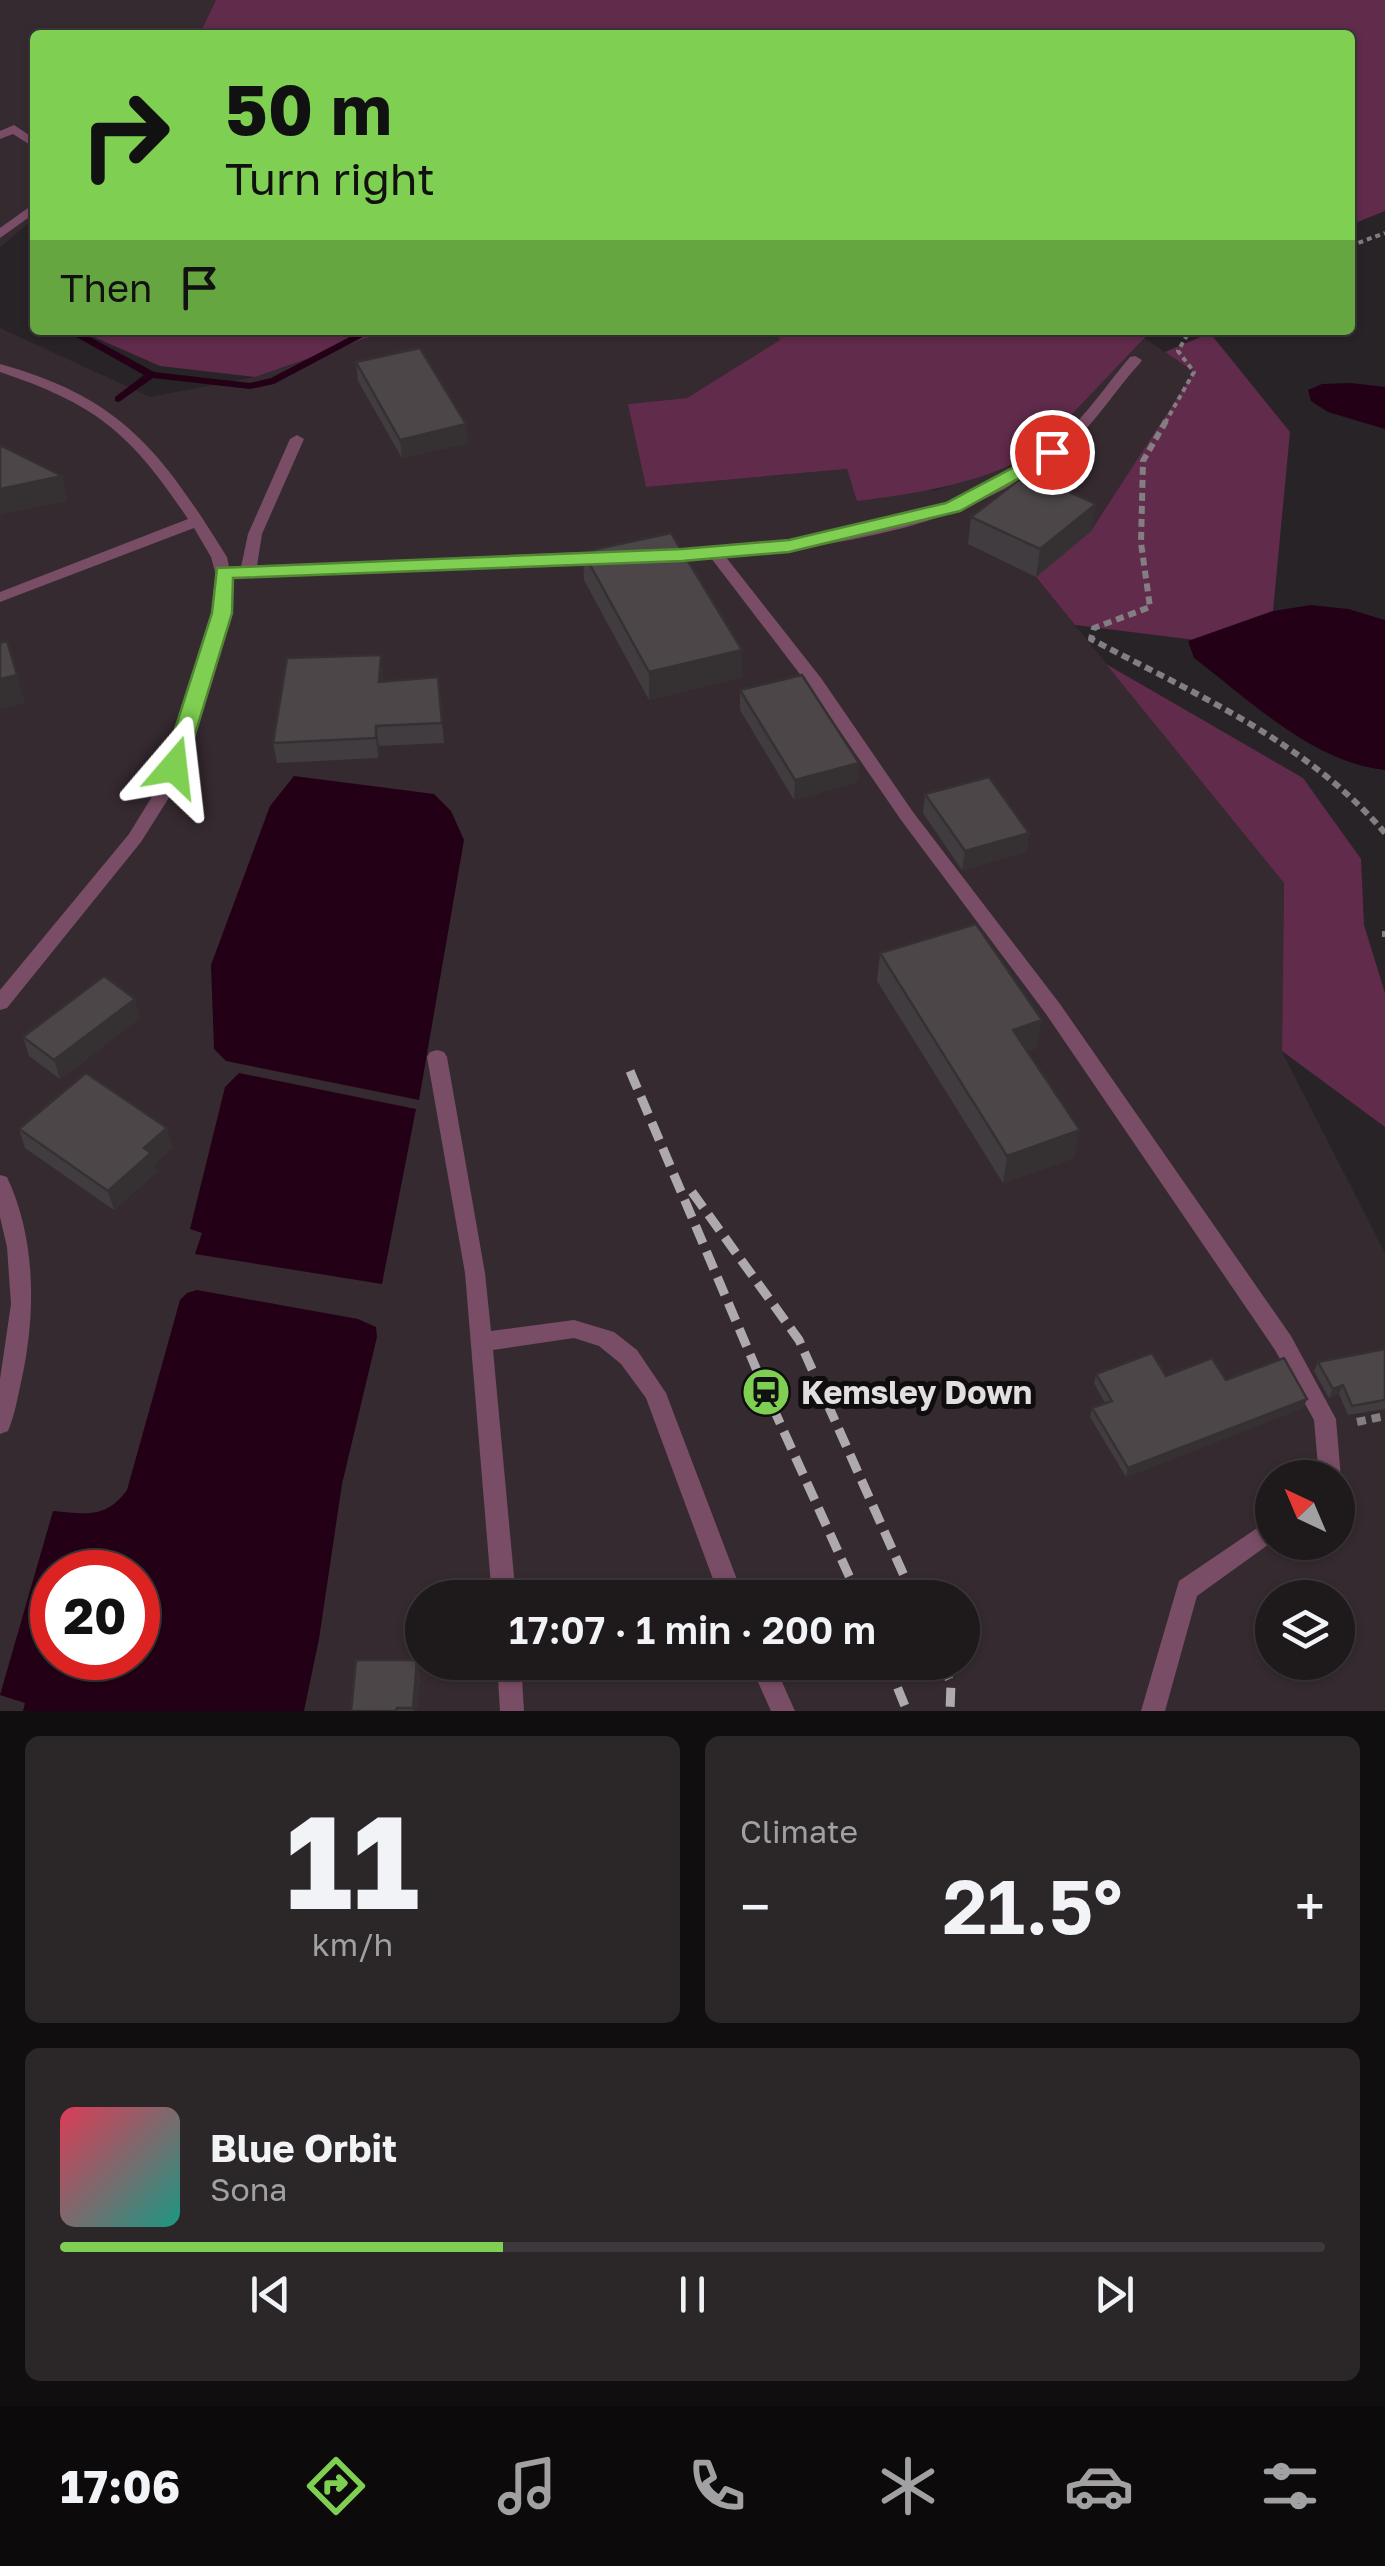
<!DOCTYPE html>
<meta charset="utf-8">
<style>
body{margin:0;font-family:"Golos Text",sans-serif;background:#2b2729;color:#f1f3f6;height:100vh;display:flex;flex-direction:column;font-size:38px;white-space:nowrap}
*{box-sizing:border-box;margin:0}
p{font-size:32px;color:#a1a1a3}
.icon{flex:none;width:55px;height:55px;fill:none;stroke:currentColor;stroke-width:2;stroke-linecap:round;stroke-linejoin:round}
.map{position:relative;height:1711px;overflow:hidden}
.details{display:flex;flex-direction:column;gap:25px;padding:25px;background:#100e0f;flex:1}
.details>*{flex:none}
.top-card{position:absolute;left:30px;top:30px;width:1325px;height:305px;border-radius:10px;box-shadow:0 2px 8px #0004,0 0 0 2px #3c383b;background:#7fd052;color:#111;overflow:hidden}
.needle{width:65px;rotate:316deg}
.fabs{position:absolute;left:1255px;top:1460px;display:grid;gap:20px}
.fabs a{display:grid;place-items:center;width:100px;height:100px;border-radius:50%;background:#1e1a1c;box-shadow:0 2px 8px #0004,0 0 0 2px #3c383b;font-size:50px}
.speed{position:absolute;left:30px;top:1550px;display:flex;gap:20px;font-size:50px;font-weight:700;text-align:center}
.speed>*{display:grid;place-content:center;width:130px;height:130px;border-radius:50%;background:#1e1a1c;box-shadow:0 2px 8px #0004,0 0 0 2px #3c383b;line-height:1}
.speed .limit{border:15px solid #d22;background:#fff;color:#111}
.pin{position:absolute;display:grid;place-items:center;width:85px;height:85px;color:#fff;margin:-42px;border:5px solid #fff;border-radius:50%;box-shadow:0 2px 10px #0007}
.me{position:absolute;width:110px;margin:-55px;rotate:17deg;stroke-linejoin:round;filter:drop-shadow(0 0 8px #0008)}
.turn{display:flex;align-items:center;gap:35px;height:210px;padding:0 30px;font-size:45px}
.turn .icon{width:130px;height:130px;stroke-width:2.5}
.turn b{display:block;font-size:70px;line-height:85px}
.then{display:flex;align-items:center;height:95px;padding:0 30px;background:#0003;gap:20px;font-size:38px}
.big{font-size:75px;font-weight:600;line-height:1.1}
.details .tile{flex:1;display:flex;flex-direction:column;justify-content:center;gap:15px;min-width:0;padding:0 35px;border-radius:15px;background:#2b2729}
.details .dial{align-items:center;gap:0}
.dial b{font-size:130px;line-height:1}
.song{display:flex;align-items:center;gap:30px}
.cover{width:120px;height:120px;border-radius:15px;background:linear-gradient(135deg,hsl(350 70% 55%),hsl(170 70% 35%))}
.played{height:10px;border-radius:5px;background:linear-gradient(90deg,#7fd052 35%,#3c383b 35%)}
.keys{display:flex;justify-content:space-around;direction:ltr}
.heat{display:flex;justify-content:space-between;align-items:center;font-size:55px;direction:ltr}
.details .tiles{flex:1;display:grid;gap:25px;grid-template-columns:1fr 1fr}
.tile:last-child{grid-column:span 2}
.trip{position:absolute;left:405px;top:1580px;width:575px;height:100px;border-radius:50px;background:#1e1a1c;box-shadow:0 2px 8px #0004,0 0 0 2px #3c383b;font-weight:600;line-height:100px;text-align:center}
.menu{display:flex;height:160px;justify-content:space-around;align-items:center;background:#0c0a0b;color:#a1a1a3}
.menu .icon{width:70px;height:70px}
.menu .selected{color:#7fd052}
.menu b{font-size:45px;color:#f1f3f6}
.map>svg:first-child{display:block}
</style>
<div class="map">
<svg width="1385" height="1711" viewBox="0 0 1385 1711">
<rect width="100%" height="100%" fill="#282326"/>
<g fill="#352a30" fill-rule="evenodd">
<path d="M 0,0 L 216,0 L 199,35 L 35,35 L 35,218 L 0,247 Z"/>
<path d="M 0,328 L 150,397 L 255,377 L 390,330 L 776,330 L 781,340 L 687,398 L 629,404 L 647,487 L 847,469 L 934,491 L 1010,466 L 1035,453 L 1144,338 L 1194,372 L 1143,461 L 1091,531 L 1036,577 L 1284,883 L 1282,1052 L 1385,1253 L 1385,1711 L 0,1711 ZM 1272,1478 L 1338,1478 L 1338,1542 L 1272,1542 ZM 52,1572 L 138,1572 L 138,1658 L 52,1658 ZM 422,1598 L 962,1598 L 962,1662 L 422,1662 ZM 1272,1598 L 1338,1598 L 1338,1662 L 1272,1662 Z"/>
</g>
<g fill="#612b4b">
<path d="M 216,0 L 1385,0 L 1385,211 L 1350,225 L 1350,35 L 199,35 Z"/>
<path d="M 78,330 L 390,330 L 255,377 L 160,366 Z"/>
<path d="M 776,330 L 1152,330 L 1035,453 C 979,484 920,493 857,501 L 847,469 L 646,487 L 628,404 L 687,398 L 780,340 Z"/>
<path d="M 1210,333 L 1290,432 L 1273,611 C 1322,605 1337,606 1385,620 L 1267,649 L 1075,625 L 1036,577 L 1091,531 L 1194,372 L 1165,352 Z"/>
<path d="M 1106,664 L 1303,778 L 1361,859 L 1364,925 L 1385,993 L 1385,1127 L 1282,1051 L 1284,883 Z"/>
</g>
<g fill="#230016" fill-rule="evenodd">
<path d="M 1351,383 L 1385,387 L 1385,429 L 1328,412 L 1311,401 L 1308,390 L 1322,384 Z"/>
<path d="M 1311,605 L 1348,609 L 1385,620 L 1385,770 C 1312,762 1251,701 1194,658 L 1188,641 L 1273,611 Z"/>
<path d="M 294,776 L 434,794 L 451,811 L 464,840 L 419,1100 L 226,1061 L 214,1049 L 211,965 L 270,806 Z"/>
<path d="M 239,1073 L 416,1109 L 382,1284 L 195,1254 L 202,1233 L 190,1229 L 225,1087 Z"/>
<path d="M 197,1290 L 358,1319 L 376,1327 L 377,1337 L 342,1484 L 319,1639 L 304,1711 L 23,1711 L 25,1703 L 0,1695 L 53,1511 C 85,1514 106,1519 127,1490 L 180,1300 L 187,1293 ZM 52,1572 L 138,1572 L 138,1658 L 52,1658 Z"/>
</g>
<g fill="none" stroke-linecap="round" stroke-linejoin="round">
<path fill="#230016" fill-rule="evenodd" d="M 64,330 L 77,330 L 154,372 L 250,383 L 271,378 L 363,330 L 376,330 L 274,384 L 250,389 L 153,378 L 119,402 L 115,401 L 115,397 L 144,375 Z"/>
<g stroke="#837e81" stroke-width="4" stroke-dasharray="5 4" stroke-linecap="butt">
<path d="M 1350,246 L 1385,233"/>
<path d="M 1165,423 L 1194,372 L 1178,351 L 1190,330"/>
</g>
<g stroke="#837e81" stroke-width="6" stroke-dasharray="8 5" stroke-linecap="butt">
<path d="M 1166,421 L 1143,461 L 1141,543 L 1150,607 L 1094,628 L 1091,639 C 1195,694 1307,742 1385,833"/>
<path d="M 1385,931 L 1385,937"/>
</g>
<path stroke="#837e81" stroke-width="8" stroke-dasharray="9 6" stroke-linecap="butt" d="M 1357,1422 L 1385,1416"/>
<g fill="#794d65" fill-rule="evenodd">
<path d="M 14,125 L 35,139 L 35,148 L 13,134 L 0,139 L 0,131 Z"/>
<path d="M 35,203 L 35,213 L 0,238 L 0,228 Z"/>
<path d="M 1135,356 L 1142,360 L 1140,363 C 1116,389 1097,421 1070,445 C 976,525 845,546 725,556 L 821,678 L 913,812 L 1060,1004 L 1291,1336 L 1336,1419 L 1341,1478 L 1338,1485 L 1338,1478 L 1319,1478 L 1314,1420 L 1275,1350 L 1046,1014 L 901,820 L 809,686 L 711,558 L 662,560 L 654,555 L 662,550 C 798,545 952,531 1060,438 C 1087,415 1107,384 1130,357 Z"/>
<path d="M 0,364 C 123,398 162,453 227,557 L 229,567 L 241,567 L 248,534 L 290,439 L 297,435 L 304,439 L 262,534 L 257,566 L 606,551 L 614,556 L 606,561 L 231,576 L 230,613 L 182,767 L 170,796 L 141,842 L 7,1008 L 0,1010 L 0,990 L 129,834 L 153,795 L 166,767 L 214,613 L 215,572 L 211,557 L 194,528 L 0,602 L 0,592 L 188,519 C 131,434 98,405 0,372 Z"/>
<path d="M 437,1050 L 444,1052 L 447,1057 L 485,1273 L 491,1331 L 574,1320 L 614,1332 L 637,1350 L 666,1393 L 744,1598 L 720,1598 L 646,1398 L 621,1364 L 599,1346 L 574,1338 L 493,1350 L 516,1598 L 492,1598 L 465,1273 L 427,1057 L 430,1052 Z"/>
<path d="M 0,1175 L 7,1177 C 36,1239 36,1312 22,1378 C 18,1395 15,1415 8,1431 L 0,1434 L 0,1379 L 11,1304 L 7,1247 L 0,1217 Z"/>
<path d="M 1272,1518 L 1272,1542 L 1197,1596 L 1165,1711 L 1141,1711 L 1179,1581 Z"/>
<path d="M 497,1662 L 521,1662 L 524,1711 L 500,1711 Z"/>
<path d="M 749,1662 L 773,1662 L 795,1711 L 771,1711 Z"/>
</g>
<g stroke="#aea9ac" stroke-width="9" stroke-dasharray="19 9" stroke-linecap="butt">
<path d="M 630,1071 L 766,1392 L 859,1598"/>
<path d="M 692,1192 L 799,1340 L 914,1598"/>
<path d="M 887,1662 L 907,1711"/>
<path d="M 941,1662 L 951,1683 L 950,1711"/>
</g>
</g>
<g fill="#413c3f">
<path d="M 356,362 L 468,443 L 402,458 L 358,381 Z"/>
<path d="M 1096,504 L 1091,531 L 1036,577 L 968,544 L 971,517 Z"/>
<path d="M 583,552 L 742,650 L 742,677 L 649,700 L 584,580 Z"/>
<path d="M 383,675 L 383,682 L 438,677 L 444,743 L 379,746 L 378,758 L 277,763 L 273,743 Z"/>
<path d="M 740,690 L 859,763 L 857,782 L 794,800 L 740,710 Z"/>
<path d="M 925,794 L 1029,833 L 1026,852 L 962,870 L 923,813 Z"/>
<path d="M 880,953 L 1037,1048 L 1027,1051 L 1074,1158 L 1003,1183 L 877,981 Z"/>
<path d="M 140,1018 L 60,1079 L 29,1056 L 23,1037 Z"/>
<path d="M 19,1129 L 173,1147 L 154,1164 L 156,1172 L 114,1210 L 25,1148 Z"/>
<path d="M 1385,1349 L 1385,1409 L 1348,1415 L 1339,1394 L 1329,1398 L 1314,1371 L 1318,1362 Z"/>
<path d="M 1096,1374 L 1166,1376 L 1226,1380 L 1307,1399 L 1303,1408 L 1126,1477 L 1090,1417 L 1092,1408 L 1105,1403 L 1094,1383 Z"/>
<path d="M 417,1660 L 420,1676 L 417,1711 L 351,1711 Z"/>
</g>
<g fill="#353133">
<path d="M 466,424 L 468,443 L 402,458 L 400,440 Z"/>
<path d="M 62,476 L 68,501 L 2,514 L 0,518 L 0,489 Z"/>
<path d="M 1096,504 L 1091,531 L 1036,577 L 1040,549 Z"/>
<path d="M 7,641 L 25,703 L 0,709 L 0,679 Z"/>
<path d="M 742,650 L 742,677 L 649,700 L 649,672 Z"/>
<path d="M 381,655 L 383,675 L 382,702 L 379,682 Z"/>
<path d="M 376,726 L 379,746 L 378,758 L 376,738 Z"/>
<path d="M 859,763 L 857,782 L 794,800 L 795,780 Z"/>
<path d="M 1029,833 L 1026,852 L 962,870 L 965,851 Z"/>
<path d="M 135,999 L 140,1018 L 60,1079 L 54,1060 Z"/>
<path d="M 1042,1020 L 1037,1048 L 1008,1058 L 1013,1030 Z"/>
<path d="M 167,1128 L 173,1147 L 154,1164 L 156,1172 L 114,1210 L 108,1191 L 144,1148 Z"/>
<path d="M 1080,1130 L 1074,1158 L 1003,1183 L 1007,1156 Z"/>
<path d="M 1343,1385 L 1339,1394 L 1329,1398 L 1333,1389 Z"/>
<path d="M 1307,1399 L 1303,1408 L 1126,1477 L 1128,1468 Z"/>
<path d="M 417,1660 L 420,1676 L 417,1711 L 413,1711 Z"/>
</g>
<g fill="#4c4649" stroke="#353133" stroke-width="2.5">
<path d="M 420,348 L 466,424 L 400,440 L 356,362 Z"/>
<path d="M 0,445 L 62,476 L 0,489 Z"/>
<path d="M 1028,473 L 1096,504 L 1040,549 L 971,517 Z"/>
<path d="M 671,533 L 742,650 L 649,672 L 583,552 Z"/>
<path d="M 7,641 L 17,675 L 0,679 L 0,643 Z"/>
<path d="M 381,655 L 379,682 L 438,677 L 442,723 L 376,726 L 376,738 L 273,743 L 287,658 Z"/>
<path d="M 802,675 L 859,763 L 795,780 L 740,690 Z"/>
<path d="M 989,777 L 1029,833 L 965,851 L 925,794 Z"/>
<path d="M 976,924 L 1042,1020 L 1013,1030 L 1080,1130 L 1007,1156 L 880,953 Z"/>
<path d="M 104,976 L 135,999 L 54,1060 L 23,1037 Z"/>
<path d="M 86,1073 L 167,1128 L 144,1148 L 151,1153 L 108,1191 L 19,1129 Z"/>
<path d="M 1385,1349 L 1385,1400 L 1352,1406 L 1343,1385 L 1333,1389 L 1318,1362 Z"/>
<path d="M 1152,1353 L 1166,1376 L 1212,1358 L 1226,1380 L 1284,1358 L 1307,1399 L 1128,1468 L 1092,1408 L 1112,1401 L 1096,1374 Z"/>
<path d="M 356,1660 L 417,1660 L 413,1708 L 397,1708 L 396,1711 L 351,1711 Z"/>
</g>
<path fill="#7fd052" stroke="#538735" stroke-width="2.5" d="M 1052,447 L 1059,448 L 1059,456 L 960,511 L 789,552 L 682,561 L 233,578 L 232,613 L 185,767 L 174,775 L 163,767 L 212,613 L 217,568 L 682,549 L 789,540 L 946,503 Z"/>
<defs>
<g id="station-disc" transform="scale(2.5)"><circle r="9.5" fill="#7fd052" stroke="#100d0e"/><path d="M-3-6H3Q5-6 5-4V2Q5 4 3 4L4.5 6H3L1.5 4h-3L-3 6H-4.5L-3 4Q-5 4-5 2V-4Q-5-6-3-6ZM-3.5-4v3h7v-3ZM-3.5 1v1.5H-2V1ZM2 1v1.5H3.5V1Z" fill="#111"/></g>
</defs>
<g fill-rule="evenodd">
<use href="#station-disc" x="766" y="1392"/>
</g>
<g text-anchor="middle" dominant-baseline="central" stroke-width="10" stroke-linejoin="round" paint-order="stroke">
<g font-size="32" font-weight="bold" fill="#e3dfe1" stroke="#100d0e" text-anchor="start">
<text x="801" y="1392">Kemsley Down</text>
</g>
</g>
</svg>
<div class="fabs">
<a><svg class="needle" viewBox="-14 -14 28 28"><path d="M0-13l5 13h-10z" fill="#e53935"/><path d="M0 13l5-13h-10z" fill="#a1a1a3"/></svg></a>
<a><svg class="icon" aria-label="layers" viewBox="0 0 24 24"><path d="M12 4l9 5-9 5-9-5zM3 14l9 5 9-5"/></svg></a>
</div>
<div class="speed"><div class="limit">20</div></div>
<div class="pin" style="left:1052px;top:452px;background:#d93025"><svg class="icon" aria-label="arrive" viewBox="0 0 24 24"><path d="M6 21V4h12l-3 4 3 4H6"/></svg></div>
<svg class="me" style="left:174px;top:767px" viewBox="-20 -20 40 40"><path d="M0-17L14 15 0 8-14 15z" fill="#7fd052" stroke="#fff" stroke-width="4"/></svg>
<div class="trip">17:07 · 1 min · 200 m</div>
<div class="top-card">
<div class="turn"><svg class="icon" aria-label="right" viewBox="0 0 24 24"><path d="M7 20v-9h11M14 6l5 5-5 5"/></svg><div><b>50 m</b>Turn right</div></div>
<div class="then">Then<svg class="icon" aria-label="arrive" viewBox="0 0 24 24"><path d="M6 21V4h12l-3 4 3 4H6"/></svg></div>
</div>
</div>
<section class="details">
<div class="tiles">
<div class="tile dial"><b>11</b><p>km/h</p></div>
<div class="tile"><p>Climate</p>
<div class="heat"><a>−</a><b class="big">21.5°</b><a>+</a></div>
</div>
<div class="tile">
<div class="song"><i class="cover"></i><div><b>Blue Orbit</b><p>Sona</p></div></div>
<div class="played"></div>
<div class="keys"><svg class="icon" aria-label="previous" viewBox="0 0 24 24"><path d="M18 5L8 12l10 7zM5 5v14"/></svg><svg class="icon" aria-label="pause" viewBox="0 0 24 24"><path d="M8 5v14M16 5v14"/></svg><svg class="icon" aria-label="next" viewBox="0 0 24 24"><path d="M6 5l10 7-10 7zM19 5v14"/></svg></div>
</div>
</div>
</section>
<nav class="menu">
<b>17:06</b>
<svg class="icon selected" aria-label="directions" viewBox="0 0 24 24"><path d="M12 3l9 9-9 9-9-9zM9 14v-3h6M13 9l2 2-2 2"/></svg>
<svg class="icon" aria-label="music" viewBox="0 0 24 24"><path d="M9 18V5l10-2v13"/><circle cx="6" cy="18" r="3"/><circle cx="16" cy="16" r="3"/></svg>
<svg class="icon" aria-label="phone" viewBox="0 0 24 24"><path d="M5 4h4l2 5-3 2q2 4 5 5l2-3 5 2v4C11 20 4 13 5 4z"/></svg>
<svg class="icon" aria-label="climate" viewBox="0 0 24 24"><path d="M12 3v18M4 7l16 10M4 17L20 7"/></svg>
<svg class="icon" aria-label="car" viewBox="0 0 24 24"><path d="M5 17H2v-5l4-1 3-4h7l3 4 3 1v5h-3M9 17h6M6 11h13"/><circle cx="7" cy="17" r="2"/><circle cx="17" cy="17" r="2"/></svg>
<svg class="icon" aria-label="filters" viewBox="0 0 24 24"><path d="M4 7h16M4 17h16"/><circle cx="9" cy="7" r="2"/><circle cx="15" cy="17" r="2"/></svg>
</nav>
